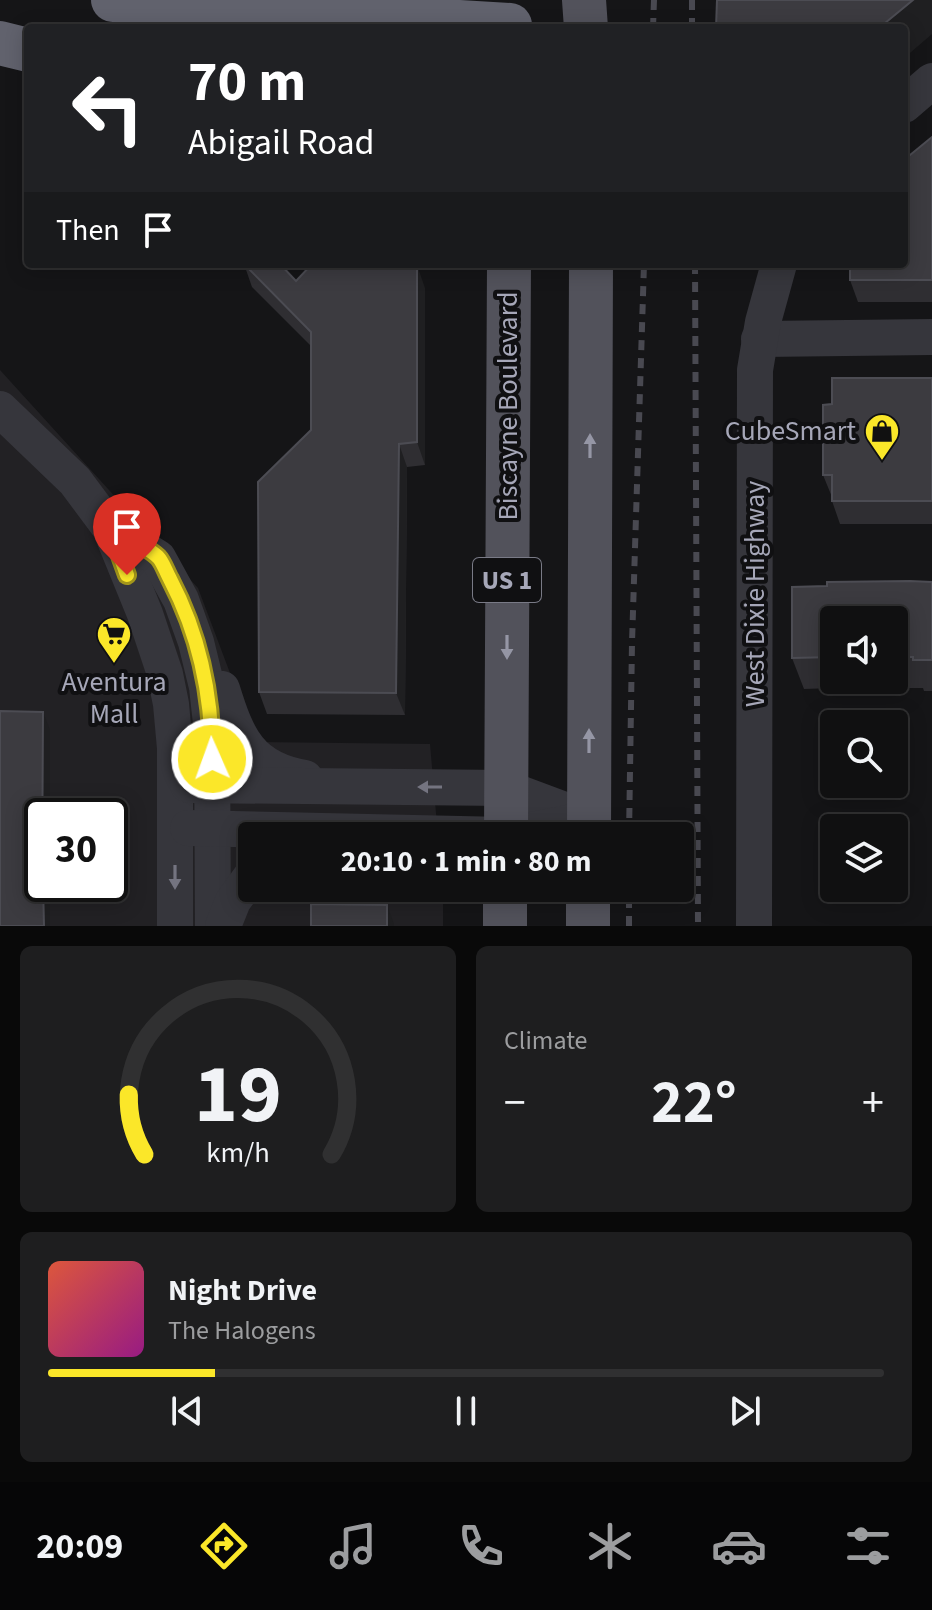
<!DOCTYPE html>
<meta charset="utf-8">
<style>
body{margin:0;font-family:"Source Sans 3",sans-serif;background:#1e1e1f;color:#f1f3f6;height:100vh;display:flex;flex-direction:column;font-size:30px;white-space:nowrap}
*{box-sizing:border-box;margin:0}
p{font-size:26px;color:#9c9d9f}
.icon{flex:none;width:44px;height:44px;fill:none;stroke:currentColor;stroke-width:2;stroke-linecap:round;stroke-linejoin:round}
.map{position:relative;height:926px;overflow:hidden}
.sheet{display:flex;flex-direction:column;gap:20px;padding:20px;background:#090909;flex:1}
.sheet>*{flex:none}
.hud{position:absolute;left:24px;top:24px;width:884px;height:244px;border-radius:8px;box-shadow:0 4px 20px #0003,0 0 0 2px #303031;background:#202124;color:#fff;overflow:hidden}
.tools{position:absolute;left:820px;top:606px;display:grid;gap:16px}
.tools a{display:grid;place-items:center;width:88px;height:88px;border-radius:8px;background:#101011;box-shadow:0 4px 20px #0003,0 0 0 2px #303031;font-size:40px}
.speed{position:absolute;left:24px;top:798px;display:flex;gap:16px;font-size:40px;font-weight:700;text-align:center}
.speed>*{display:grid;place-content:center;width:104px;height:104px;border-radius:50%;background:#101011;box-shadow:0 4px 20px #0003,0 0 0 2px #303031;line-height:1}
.speed .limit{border:4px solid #111;border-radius:12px;background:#fff;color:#111}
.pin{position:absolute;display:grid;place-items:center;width:68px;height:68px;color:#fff;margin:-82px -34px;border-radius:50% 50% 50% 0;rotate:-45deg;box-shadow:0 0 8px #0007}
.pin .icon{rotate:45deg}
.me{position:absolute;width:88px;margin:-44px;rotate:358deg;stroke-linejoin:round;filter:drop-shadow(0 0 6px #0008)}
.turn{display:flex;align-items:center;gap:28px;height:168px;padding:0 32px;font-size:36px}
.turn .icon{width:104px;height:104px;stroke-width:2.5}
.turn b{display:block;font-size:56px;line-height:68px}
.then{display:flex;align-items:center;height:76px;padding:0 32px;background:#0003;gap:16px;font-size:30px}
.big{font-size:60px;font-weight:700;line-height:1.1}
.sheet .tile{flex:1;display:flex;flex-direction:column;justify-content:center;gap:12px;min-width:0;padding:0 28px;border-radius:12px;background:#1e1e1f}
.sheet .dial{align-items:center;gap:0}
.dial svg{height:208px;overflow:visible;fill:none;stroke:#303031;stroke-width:7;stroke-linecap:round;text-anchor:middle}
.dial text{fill:#f1f3f6;stroke:none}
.song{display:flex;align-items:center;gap:24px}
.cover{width:96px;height:96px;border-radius:12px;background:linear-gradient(135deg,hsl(10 70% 55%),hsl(310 70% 35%))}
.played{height:8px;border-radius:4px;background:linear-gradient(90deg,#fbe729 20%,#303031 20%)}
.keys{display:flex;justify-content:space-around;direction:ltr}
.heat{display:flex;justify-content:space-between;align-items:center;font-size:44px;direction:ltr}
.sheet .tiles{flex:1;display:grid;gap:20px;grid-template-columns:1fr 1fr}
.tile:last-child{grid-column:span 2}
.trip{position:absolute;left:238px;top:822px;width:456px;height:80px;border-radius:8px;background:#101011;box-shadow:0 4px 20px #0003,0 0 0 2px #303031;font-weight:700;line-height:80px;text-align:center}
.dock{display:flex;height:128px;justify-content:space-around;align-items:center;background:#060607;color:#9c9d9f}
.dock .icon{width:56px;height:56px}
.dock .current{color:#fbe729}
.dock b{font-size:36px;color:#f1f3f6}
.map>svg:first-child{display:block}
</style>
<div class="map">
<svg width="932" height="926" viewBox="0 0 932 926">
<rect width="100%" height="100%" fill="#151517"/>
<path fill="#222124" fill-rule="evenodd" d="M 0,370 L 198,588 L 256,742 L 430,744 L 438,836 L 252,836 L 252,888 L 443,888 L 443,926 L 0,926 ZM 42,816 L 110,816 L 110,884 L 42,884 Z"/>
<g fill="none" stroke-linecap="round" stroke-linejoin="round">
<g stroke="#36363c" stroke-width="36">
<path d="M 904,105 L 932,81"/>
<path d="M 759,339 L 932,337"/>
<path d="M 0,409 L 75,481 L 110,528 L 145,614 L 165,674 L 171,704 L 175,748 L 175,926"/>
<path d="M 110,528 L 158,558 L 181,600 L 196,642 L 207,687 L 212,732 L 213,926"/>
<path d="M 222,689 C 237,738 250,769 305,778"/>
<path d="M 188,785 L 506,788 L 589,819"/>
<path d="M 188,828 L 506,835 L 588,819"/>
<path d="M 223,926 L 233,901 L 252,875"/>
<path d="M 754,926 L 755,370 L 763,322 L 779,264"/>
</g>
<g stroke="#52525b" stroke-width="44">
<path d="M 584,0 L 586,28"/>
<path d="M 506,836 L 509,264"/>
<path d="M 589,836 L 591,264"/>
<path d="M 505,926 L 505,888"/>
<path d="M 588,926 L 588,888"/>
</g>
<g stroke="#61626d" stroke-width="44">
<path d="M 113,0 L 228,13 L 359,16 L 510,25"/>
<path d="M 0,43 L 28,50"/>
</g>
<g stroke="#494951" stroke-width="6" stroke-dasharray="10 8" stroke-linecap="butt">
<path d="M 692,0 L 692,28"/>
<path d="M 653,28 L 654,0"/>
<path d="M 695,264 L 698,926"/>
<path d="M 629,836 L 632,643 L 644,264"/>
<path d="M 629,926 L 629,888"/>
</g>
</g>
<g fill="#2f2e32" fill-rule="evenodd">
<path d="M 932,137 L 932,302 L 858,302 L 850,280 Z"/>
<path d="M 244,264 L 296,281 L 425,288 L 425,465 L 407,467 L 405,715 L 267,714 L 259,692 L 311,430 L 311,346 L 252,287 Z"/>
<path d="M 932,378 L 932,524 L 840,524 L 832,501 L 832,497 L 823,475 L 832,404 Z"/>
<path d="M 910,581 L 932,582 L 932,691 L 924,691 L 923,688 L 892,688 L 891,686 L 804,689 L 792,658 L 792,587 L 827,586 L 827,582 ZM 834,620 L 894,620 L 894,680 L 834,680 Z"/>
</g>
<g fill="#1f1f21">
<path d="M 913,0 L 932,0 L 932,34 L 904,58 L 904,28 L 879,28 Z"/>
<path d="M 417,265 L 425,288 L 425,465 L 417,442 Z"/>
<path d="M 399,444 L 407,467 L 405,715 L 396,693 Z"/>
<path d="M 43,712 L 50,730 L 50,816 L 43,816 Z"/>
<path d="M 43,884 L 50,884 L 50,926 L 44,926 Z"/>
<path d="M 387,905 L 394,924 L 394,926 L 387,926 Z"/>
</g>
<g fill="#3c3b40" stroke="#4c4c53" stroke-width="2">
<path d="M 717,0 L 913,0 L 879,28 L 716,28 Z"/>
<path d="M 932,137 L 932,280 L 850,280 L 850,264 L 904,264 L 904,160 Z"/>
<path d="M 244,264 L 280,264 L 296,281 L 312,264 L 416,264 L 417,265 L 417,442 L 399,444 L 396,693 L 259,692 L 258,482 L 311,430 L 311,332 Z"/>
<path d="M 832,378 L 932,378 L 932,501 L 832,501 L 832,475 L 823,475 L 823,405 L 832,404 Z"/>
<path d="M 910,581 L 932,582 L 932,660 L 913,660 L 913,657 L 894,657 L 894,620 L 834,620 L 834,657 L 792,658 L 792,587 L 827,586 L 827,582 Z"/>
<path d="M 0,711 L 43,712 L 42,884 L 43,884 L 44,926 L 0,926 Z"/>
<path d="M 311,904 L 387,905 L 387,926 L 311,926 Z"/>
</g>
<defs><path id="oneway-solid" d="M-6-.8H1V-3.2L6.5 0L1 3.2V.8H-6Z" transform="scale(2)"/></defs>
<g fill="#9596a5">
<use href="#oneway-solid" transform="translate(590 446) rotate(-90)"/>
<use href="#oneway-solid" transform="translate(507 647) rotate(90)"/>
<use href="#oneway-solid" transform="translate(589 741) rotate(-90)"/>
</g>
<g fill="#747480">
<use href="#oneway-solid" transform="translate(430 787) rotate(-180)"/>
<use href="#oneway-solid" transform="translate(175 877) rotate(90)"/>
</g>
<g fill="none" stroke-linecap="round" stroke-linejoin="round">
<g stroke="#a3961b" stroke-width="20">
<path id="route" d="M 127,575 L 110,528 C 125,537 145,545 158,557 C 163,562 166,572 170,579 C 199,634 212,696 212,759"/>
</g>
<use href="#route" stroke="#fbe729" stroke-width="14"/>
</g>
<defs>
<g id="shop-pin" transform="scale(1.8)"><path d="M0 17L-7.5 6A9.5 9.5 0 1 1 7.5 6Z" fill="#fbe729" stroke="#101012"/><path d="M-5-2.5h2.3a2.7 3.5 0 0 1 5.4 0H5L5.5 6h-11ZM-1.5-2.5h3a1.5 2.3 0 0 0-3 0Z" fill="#111"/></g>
<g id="supermarket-pin" transform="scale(1.8)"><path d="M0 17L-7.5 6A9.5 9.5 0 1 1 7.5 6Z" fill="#fbe729" stroke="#101012"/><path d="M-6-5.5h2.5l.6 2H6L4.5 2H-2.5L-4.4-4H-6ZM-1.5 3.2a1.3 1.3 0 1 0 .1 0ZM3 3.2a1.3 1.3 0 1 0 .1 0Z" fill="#111"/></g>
</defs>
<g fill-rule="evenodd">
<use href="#shop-pin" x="882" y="431"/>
<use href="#supermarket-pin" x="114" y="634"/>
</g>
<g text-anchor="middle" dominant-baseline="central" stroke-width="8" stroke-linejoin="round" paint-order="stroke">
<rect fill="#101012" stroke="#797a86" stroke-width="2" x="473" y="558" width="68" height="44" rx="6"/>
<g font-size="26" font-weight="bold" fill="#a6a7b8">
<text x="507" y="580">US 1</text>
</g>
<g font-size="28" fill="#a6a7b8" stroke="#101012">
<text transform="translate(508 406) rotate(-90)">Biscayne Boulevard</text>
<text transform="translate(755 594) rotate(-90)">West Dixie Highway</text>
</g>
<g font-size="28" fill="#a6a7b8" stroke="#101012" text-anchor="end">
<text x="856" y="431">CubeSmart</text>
<text x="114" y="682" text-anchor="middle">Aventura<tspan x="114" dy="32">Mall</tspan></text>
</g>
</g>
</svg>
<div class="tools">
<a><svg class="icon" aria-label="sound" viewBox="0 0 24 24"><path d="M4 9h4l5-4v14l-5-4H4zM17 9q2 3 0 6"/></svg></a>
<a><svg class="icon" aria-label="search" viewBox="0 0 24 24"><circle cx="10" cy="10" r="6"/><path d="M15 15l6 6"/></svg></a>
<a><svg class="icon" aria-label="layers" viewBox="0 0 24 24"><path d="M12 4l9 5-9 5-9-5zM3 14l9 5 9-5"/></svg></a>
</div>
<div class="speed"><div class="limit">30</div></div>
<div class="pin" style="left:127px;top:575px;background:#d93025"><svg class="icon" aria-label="arrive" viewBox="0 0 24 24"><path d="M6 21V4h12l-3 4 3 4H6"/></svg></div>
<svg class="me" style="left:212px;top:759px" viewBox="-20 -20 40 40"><circle r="17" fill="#fbe729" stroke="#fff" stroke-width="3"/><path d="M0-11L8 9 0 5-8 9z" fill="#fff"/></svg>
<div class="trip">20:10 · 1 min · 80 m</div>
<div class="hud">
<div class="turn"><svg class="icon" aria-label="left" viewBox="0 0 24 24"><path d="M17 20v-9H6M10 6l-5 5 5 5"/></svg><div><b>70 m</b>Abigail Road</div></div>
<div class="then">Then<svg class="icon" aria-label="arrive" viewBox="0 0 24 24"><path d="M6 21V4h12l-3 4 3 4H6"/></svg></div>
</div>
</div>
<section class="sheet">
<div class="tiles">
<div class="tile dial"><svg viewBox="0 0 100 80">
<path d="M14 69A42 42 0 1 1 86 69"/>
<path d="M14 69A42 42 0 0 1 8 46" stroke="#fbe729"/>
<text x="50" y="56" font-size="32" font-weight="700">19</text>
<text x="50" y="72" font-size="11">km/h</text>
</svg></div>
<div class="tile"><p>Climate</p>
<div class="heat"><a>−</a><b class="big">22°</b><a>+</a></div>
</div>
<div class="tile">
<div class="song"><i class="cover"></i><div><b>Night Drive</b><p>The Halogens</p></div></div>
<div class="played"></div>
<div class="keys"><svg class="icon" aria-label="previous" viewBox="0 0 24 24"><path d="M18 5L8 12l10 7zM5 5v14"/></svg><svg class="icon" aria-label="pause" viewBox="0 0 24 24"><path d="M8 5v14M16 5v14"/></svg><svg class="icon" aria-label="next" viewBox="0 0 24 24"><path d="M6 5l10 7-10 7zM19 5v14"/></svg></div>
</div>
</div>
</section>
<nav class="dock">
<b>20:09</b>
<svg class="icon current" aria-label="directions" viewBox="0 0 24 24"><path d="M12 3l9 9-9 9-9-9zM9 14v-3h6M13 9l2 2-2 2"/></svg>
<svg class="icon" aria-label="music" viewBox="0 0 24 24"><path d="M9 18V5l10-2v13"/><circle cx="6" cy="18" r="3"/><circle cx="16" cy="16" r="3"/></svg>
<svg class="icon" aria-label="phone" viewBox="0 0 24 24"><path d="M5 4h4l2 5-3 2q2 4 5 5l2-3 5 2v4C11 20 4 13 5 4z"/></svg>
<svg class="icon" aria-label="climate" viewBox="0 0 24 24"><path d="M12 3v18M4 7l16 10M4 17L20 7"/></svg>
<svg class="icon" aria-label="car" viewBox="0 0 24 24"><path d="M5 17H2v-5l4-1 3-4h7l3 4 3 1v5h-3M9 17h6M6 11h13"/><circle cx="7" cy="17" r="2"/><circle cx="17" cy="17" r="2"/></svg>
<svg class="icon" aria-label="filters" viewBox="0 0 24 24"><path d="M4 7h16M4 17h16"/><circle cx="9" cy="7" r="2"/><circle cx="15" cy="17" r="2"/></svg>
</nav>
